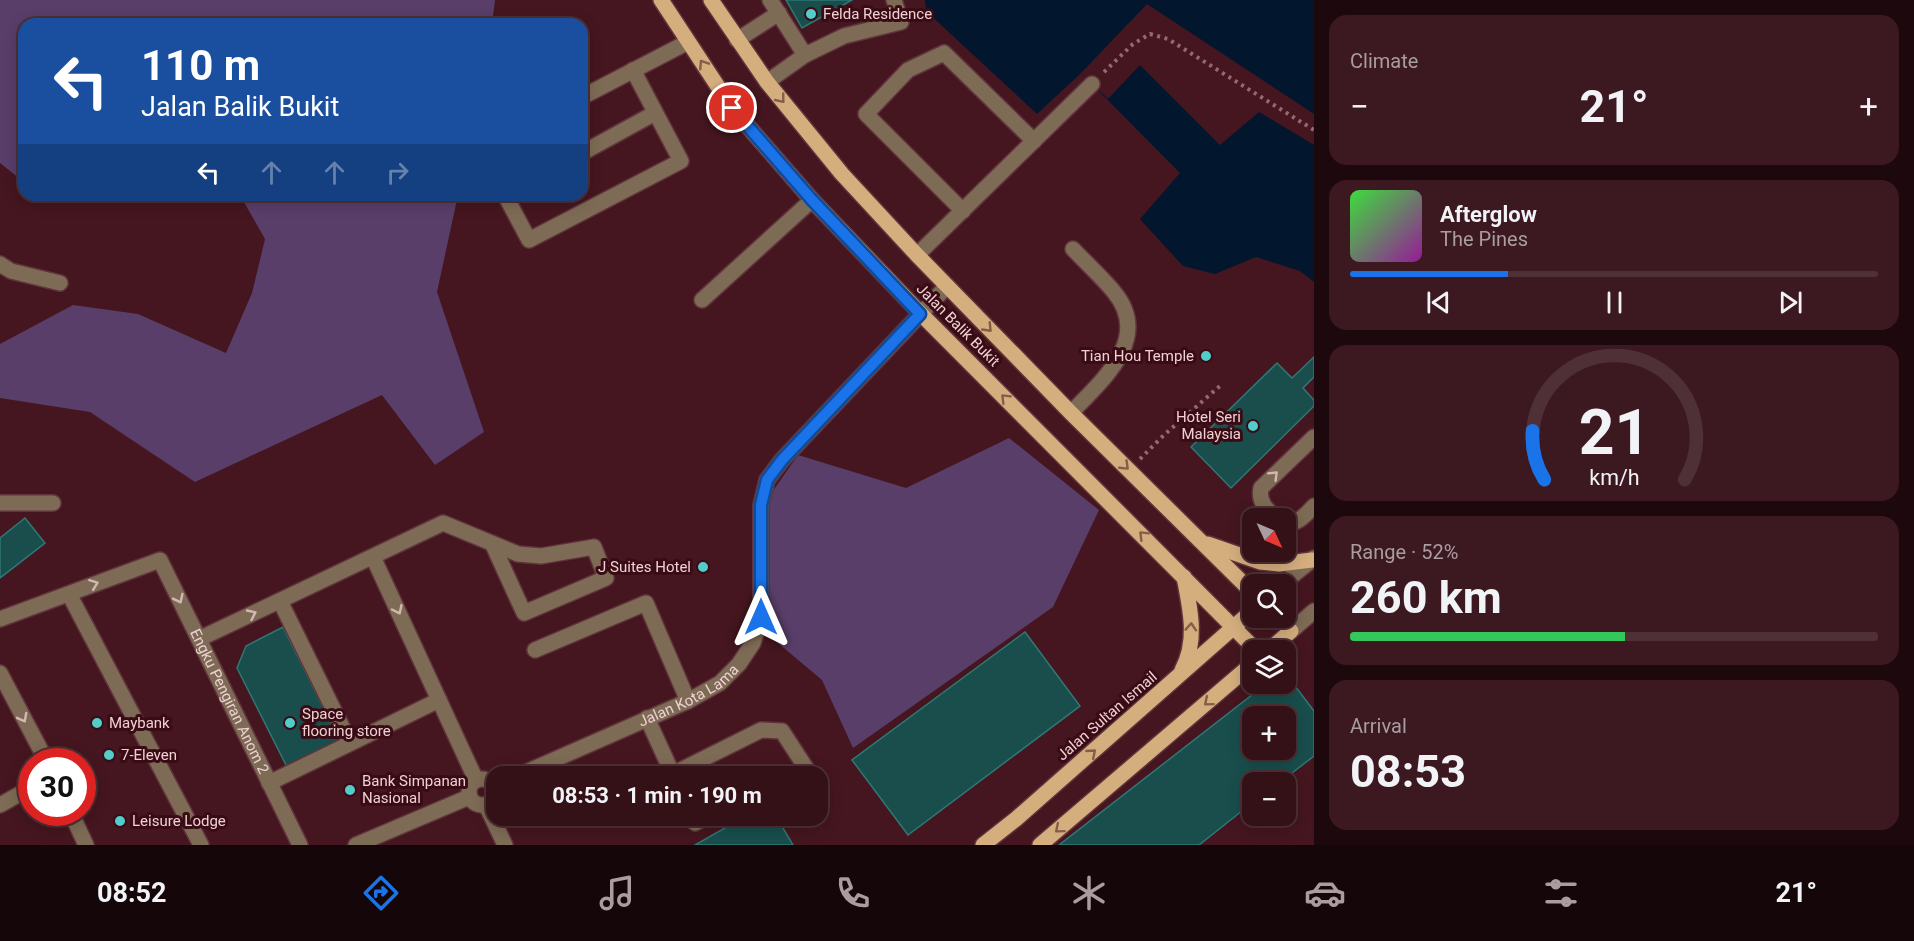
<!DOCTYPE html>
<meta charset="utf-8">
<style>
body{margin:0;font-family:Roboto,sans-serif;background:#3c1920;color:#f1f3f6;height:100vh;display:flex;flex-direction:column;font-size:22px;white-space:nowrap}
*{box-sizing:border-box;margin:0}
p{font-size:20px;color:#a99da1}
.icon{flex:none;width:33px;height:33px;fill:none;stroke:currentColor;stroke-width:2;stroke-linecap:round;stroke-linejoin:round}
.map{position:relative;flex:1;overflow:hidden}
.panel{display:flex;flex-direction:column;gap:15px;padding:15px;background:#1d090d;width:600px}
.panel>*{flex:none}
.hud{position:absolute;left:18px;top:18px;width:570px;height:183px;border-radius:18px;box-shadow:0 3px 15px #0003,0 0 0 2px #4e3036;background:#1a4fa0;color:#fff;overflow:hidden}
.needle{width:39px;rotate:134deg}
.fabs{position:absolute;left:1242px;top:508px;display:grid;gap:12px}
.fabs a{display:grid;place-items:center;width:54px;height:54px;border-radius:12px;background:#341017;box-shadow:0 3px 15px #0003,0 0 0 2px #4e3036;font-size:30px}
.speed{position:absolute;left:18px;top:748px;display:flex;gap:12px;font-size:30px;font-weight:700;text-align:center}
.speed>*{display:grid;place-content:center;width:78px;height:78px;border-radius:50%;background:#341017;box-shadow:0 3px 15px #0003,0 0 0 2px #4e3036;line-height:1}
.speed .limit{border:9px solid #d22;background:#fff;color:#111}
.pin{position:absolute;display:grid;place-items:center;width:51px;height:51px;color:#fff;margin:-26px;border:3px solid #fff;border-radius:50%;box-shadow:0 2px 6px #0007}
.me{position:absolute;width:66px;margin:-33px;rotate:0deg;stroke-linejoin:round;filter:drop-shadow(0 0 4px #0008)}
.turn{display:flex;align-items:center;gap:21px;height:126px;padding:0 24px;font-size:27px}
.turn .icon{width:78px;height:78px;stroke-width:2.5}
.turn b{display:block;font-size:42px;line-height:51px}
.lanes{display:flex;align-items:center;height:57px;padding:0 24px;background:#0003;justify-content:center;gap:30px;direction:ltr}
.lanes .off{opacity:.35}
.big{font-size:45px;font-weight:700;line-height:1.1}
.panel .tile{flex:1;display:flex;flex-direction:column;justify-content:center;gap:9px;min-width:0;padding:0 21px;border-radius:18px;background:#3c1920}
.panel .dial{align-items:center;gap:0}
.dial svg{height:156px;overflow:visible;fill:none;stroke:#4e3036;stroke-width:7;stroke-linecap:round;text-anchor:middle}
.dial text{fill:#f1f3f6;stroke:none}
.song{display:flex;align-items:center;gap:18px}
.cover{width:72px;height:72px;border-radius:9px;background:linear-gradient(135deg,hsl(120 70% 55%),hsl(300 70% 35%))}
.played{height:6px;border-radius:3px;background:linear-gradient(90deg,#1a73e8 30%,#4e3036 30%)}
.keys{display:flex;justify-content:space-around;direction:ltr}
.heat{display:flex;justify-content:space-between;align-items:center;font-size:33px;direction:ltr}
.charge{height:9px;border-radius:4px;background:linear-gradient(90deg,#34c759 52%,#4e3036 0)}
.trip{position:absolute;left:486px;top:766px;width:342px;height:60px;border-radius:18px;background:#341017;box-shadow:0 3px 15px #0003,0 0 0 2px #4e3036;font-weight:700;line-height:60px;text-align:center}
.tab-bar{display:flex;height:96px;justify-content:space-around;align-items:center;background:#150609;color:#a99da1}
.tab-bar .icon{width:42px;height:42px}
.tab-bar .selected{color:#1a73e8}
.tab-bar b{font-size:27px;color:#f1f3f6}
main{display:flex;flex:1;min-height:0}
.map>svg:first-child{display:block}
</style>
<main>
<div class="map">
<svg width="1314" height="845" viewBox="0 0 1314 845">
<rect width="100%" height="100%" fill="#45161f"/>
<g fill="#593e69">
<path d="M 0,0 L 495,0 L 492,24 L 24,24 L 24,182 L 0,163 Z"/>
<path d="M 240,195 L 458,195 L 437,292 L 484,432 L 435,465 L 382,395 L 195,482 L 90,412 L 0,398 L 0,344 L 73,305 L 138,314 L 226,353 L 252,293 L 265,239 Z"/>
<path d="M 1009,438 L 1099,510 L 1053,607 L 853,748 L 822,680 L 766,633 L 766,585 L 770,495 L 798,455 L 906,488 Z"/>
</g>
<path fill="#02162e" d="M 925,0 L 1314,0 L 1314,282 L 1300,271 L 1256,257 L 1215,274 L 1183,266 L 1140,219 L 1180,173 L 1081,73 L 1037,114 L 926,11 Z"/>
<path fill="#45161f" d="M 1147,4 L 1314,114 L 1314,145 L 1259,112 L 1220,145 L 1140,65 L 1108,99 L 1081,73 Z"/>
<g fill="#194e4c" stroke="#2f7875" stroke-width="1.5" fill-rule="evenodd">
<path d="M 786,0 L 852,0 L 802,28 Z"/>
<path d="M 1314,357 L 1314,377 L 1303,388 L 1314,400 L 1314,406 L 1231,488 L 1191,447 L 1277,363 L 1292,378 Z"/>
<path d="M 25,518 L 45,543 L 0,578 L 0,538 Z"/>
<path d="M 283,627 L 340,741 L 287,767 L 237,668 L 246,646 Z"/>
<path d="M 1025,632 L 1080,706 L 908,835 L 852,760 Z"/>
<path d="M 1286,674 L 1314,711 L 1314,756 L 1279,783 L 1252,783 L 1252,803 L 1199,845 L 1059,845 L 1266,684 L 1286,684 ZM 1252,717 L 1286,717 L 1286,750 L 1252,750 Z"/>
<path d="M 746,816 L 776,816 L 793,845 L 695,845 Z"/>
</g>
<g fill="none" stroke-linecap="round" stroke-linejoin="round">
<g stroke="#60343c" stroke-width="18">
<g id="minor">
<path d="M 770,0 L 805,55"/>
<path d="M 737,40 L 779,13"/>
<path d="M 767,82 L 805,55 L 844,36 L 901,22 L 894,0"/>
<path d="M 582,97 L 688,42"/>
<path d="M 582,153 L 655,113"/>
<path d="M 505,195 L 529,240 L 681,161 L 633,70"/>
<path d="M 963,211 L 866,114 L 908,70 L 944,53 L 1034,141"/>
<path d="M 917,255 L 1092,84"/>
<path d="M 0,264 L 11,271 L 60,283"/>
<path d="M 702,300 L 812,200"/>
<path d="M 1071,413 C 1101,381 1153,339 1114,292 C 1102,277 1086,263 1073,249"/>
<path d="M 0,503 L 53,503"/>
<path d="M 1278,519 C 1267,510 1258,503 1261,488 L 1314,437"/>
<path d="M 1286,523 C 1299,524 1305,515 1314,506"/>
<path d="M 373,557 L 476,780"/>
<path d="M 1281,585 L 1314,558"/>
<path d="M 69,594 L 201,845"/>
<path d="M 280,601 L 350,743"/>
<path id="s1" d="M 0,619 L 160,560 L 300,845"/>
<path d="M 1291,631 L 1314,611"/>
<path d="M 199,639 L 443,523 L 518,554 L 541,556 L 594,547 L 606,578 L 524,613 L 492,543"/>
<path d="M 535,650 L 646,603 L 688,701"/>
<path d="M 0,673 L 47,762"/>
<path d="M 647,718 L 674,777"/>
<path d="M 673,774 L 761,730 L 782,731 L 806,768 L 787,777"/>
<path id="s2" d="M 515,777 L 688,701 L 720,683 L 739,664 L 753,643 L 761,617 L 761,505 L 767,480 L 782,460 L 947,286"/>
<circle cx="482" cy="792" r="13"/>
<path d="M 269,783 L 439,700"/>
<path d="M 0,805 L 32,787"/>
<path d="M 486,805 L 505,845"/>
<path d="M 71,813 L 86,845"/>
<path d="M 692,816 L 695,823 L 709,816"/>
<path d="M 356,845 L 469,797"/>
</g>
</g>
<g stroke="#60343c" stroke-width="18">
<g id="major">
<path d="M 661,0 L 732,108 L 812,200 L 920,313 L 1257,651"/>
<path d="M 711,0 L 767,82 L 842,174 L 917,255 L 1071,413 L 1252,592"/>
<path d="M 1208,544 L 1260,562 L 1279,564 L 1312,560"/>
<path d="M 1268,651 L 1291,631 L 1279,618"/>
<path d="M 1182,670 C 1198,641 1190,608 1184,577"/>
<path d="M 983,845 L 1016,819 L 1252,611"/>
<path d="M 1040,845 L 1252,664"/>
</g>
</g>
<g stroke="#926a70" stroke-width="4" stroke-dasharray="3 4.5" stroke-linecap="butt">
<path d="M 1104,72 L 1133,44 L 1150,34 L 1168,39 L 1314,130"/>
<path d="M 1140,459 L 1164,435 L 1221,385"/>
</g>
<use href="#minor" stroke="#7e6b55" stroke-width="15"/>
<use href="#major" stroke="#d5ae7e" stroke-width="15"/>
</g>
<defs><path id="oneway-chevron" d="M-2-3.5L2.5 0L-2 3.5" fill="none" stroke-width="1.6" stroke-linecap="round" stroke-linejoin="round" transform="scale(1.5)"/></defs>
<g stroke="#875d4a">
<use href="#oneway-chevron" transform="translate(703 64) rotate(-123)"/>
<use href="#oneway-chevron" transform="translate(781 99) rotate(51)"/>
<use href="#oneway-chevron" transform="translate(988 328) rotate(46)"/>
<use href="#oneway-chevron" transform="translate(1005 398) rotate(-135)"/>
<use href="#oneway-chevron" transform="translate(1125 466) rotate(44)"/>
<use href="#oneway-chevron" transform="translate(1143 535) rotate(-135)"/>
<use href="#oneway-chevron" transform="translate(1191 627) rotate(-86)"/>
<use href="#oneway-chevron" transform="translate(1208 702) rotate(140)"/>
<use href="#oneway-chevron" transform="translate(1092 753) rotate(-41)"/>
<use href="#oneway-chevron" transform="translate(1059 829) rotate(140)"/>
</g>
<g stroke="#d4b7b4">
<use href="#oneway-chevron" transform="translate(1274 475) rotate(-45)"/>
<use href="#oneway-chevron" transform="translate(94 584) rotate(-21)"/>
<use href="#oneway-chevron" transform="translate(179 599) rotate(64)"/>
<use href="#oneway-chevron" transform="translate(398 610) rotate(65)"/>
<use href="#oneway-chevron" transform="translate(252 614) rotate(-25)"/>
<use href="#oneway-chevron" transform="translate(23 718) rotate(62)"/>
</g>
<g fill="none" stroke-linecap="round" stroke-linejoin="round">
<g stroke="#114b97" stroke-width="15">
<path id="route" d="M 732,108 L 812,200 L 920,314 L 782,460 L 767,480 L 761,505 L 761,617"/>
</g>
<use href="#route" stroke="#1a73e8" stroke-width="10"/>
</g>
<g fill="#53cdc9" stroke="#390c15" stroke-width="2">
<circle cx="811" cy="14" r="6"/>
<circle cx="1206" cy="356" r="6"/>
<circle cx="1253" cy="426" r="6"/>
<circle cx="703" cy="567" r="6"/>
<circle cx="97" cy="723" r="6"/>
<circle cx="290" cy="723" r="6"/>
<circle cx="109" cy="755" r="6"/>
<circle cx="350" cy="790" r="6"/>
<circle cx="120" cy="821" r="6"/>
</g>
<g text-anchor="middle" dominant-baseline="central" stroke-width="6" stroke-linejoin="round" paint-order="stroke">
<g font-size="15" fill="#f0d0d3" stroke="#390c15" text-anchor="start">
<text x="823" y="14">Felda Residence</text>
<text x="1194" y="356" text-anchor="end">Tian Hou Temple</text>
<text x="1241" y="417" text-anchor="end">Hotel Seri<tspan x="1241" dy="17">Malaysia</tspan></text>
<text x="691" y="567" text-anchor="end">J Suites Hotel</text>
<text x="302" y="714">Space<tspan x="302" dy="17">flooring store</tspan></text>
<text x="109" y="723">Maybank</text>
<text x="121" y="755">7-Eleven</text>
<text x="362" y="781">Bank Simpanan<tspan x="362" dy="17">Nasional</tspan></text>
<text x="132" y="821">Leisure Lodge</text>
</g>
<g font-size="15" fill="#f0d0d3" stroke="#390c15">
<text transform="translate(958 325) rotate(45)">Jalan Balik Bukit</text>
<text stroke="none"><textPath href="#s2" startOffset="192">Jalan Kota Lama</textPath></text>
<text stroke="none"><textPath href="#s1" startOffset="328">Engku Pengiran Anom 2</textPath></text>
<text transform="translate(1107 716) rotate(-41)">Jalan Sultan Ismail</text>
</g>
</g>
</svg>
<div class="fabs">
<a><svg class="needle" viewBox="-14 -14 28 28"><path d="M0-13l5 13h-10z" fill="#e53935"/><path d="M0 13l5-13h-10z" fill="#a99da1"/></svg></a>
<a><svg class="icon" aria-label="search" viewBox="0 0 24 24"><circle cx="10" cy="10" r="6"/><path d="M15 15l6 6"/></svg></a>
<a><svg class="icon" aria-label="layers" viewBox="0 0 24 24"><path d="M12 4l9 5-9 5-9-5zM3 14l9 5 9-5"/></svg></a>
<a>+</a>
<a>−</a>
</div>
<div class="speed"><div class="limit">30</div></div>
<div class="pin" style="left:732px;top:108px;background:#d93025"><svg class="icon" aria-label="arrive" viewBox="0 0 24 24"><path d="M6 21V4h12l-3 4 3 4H6"/></svg></div>
<svg class="me" style="left:761px;top:617px" viewBox="-20 -20 40 40"><path d="M0-17L14 15 0 8-14 15z" fill="#1a73e8" stroke="#fff" stroke-width="4"/></svg>
<div class="trip">08:53 · 1 min · 190 m</div>
<div class="hud">
<div class="turn"><svg class="icon" aria-label="left" viewBox="0 0 24 24"><path d="M17 20v-9H6M10 6l-5 5 5 5"/></svg><div><b>110 m</b>Jalan Balik Bukit</div></div>
<div class="lanes"><svg class="icon" aria-label="left" viewBox="0 0 24 24"><path d="M17 20v-9H6M10 6l-5 5 5 5"/></svg><svg class="icon off" aria-label="ahead" viewBox="0 0 24 24"><path d="M12 20V5M6 11l6-6 6 6"/></svg><svg class="icon off" aria-label="ahead" viewBox="0 0 24 24"><path d="M12 20V5M6 11l6-6 6 6"/></svg><svg class="icon off" aria-label="right" viewBox="0 0 24 24"><path d="M7 20v-9h11M14 6l5 5-5 5"/></svg></div>
</div>
</div>
<section class="panel">
<div class="tile"><p>Climate</p>
<div class="heat"><a>−</a><b class="big">21°</b><a>+</a></div>
</div>
<div class="tile">
<div class="song"><i class="cover"></i><div><b>Afterglow</b><p>The Pines</p></div></div>
<div class="played"></div>
<div class="keys"><svg class="icon" aria-label="previous" viewBox="0 0 24 24"><path d="M18 5L8 12l10 7zM5 5v14"/></svg><svg class="icon" aria-label="pause" viewBox="0 0 24 24"><path d="M8 5v14M16 5v14"/></svg><svg class="icon" aria-label="next" viewBox="0 0 24 24"><path d="M6 5l10 7-10 7zM19 5v14"/></svg></div>
</div>
<div class="tile dial"><svg viewBox="0 0 100 80">
<path d="M14 69A42 42 0 1 1 86 69"/>
<path d="M14 69A42 42 0 0 1 8 44" stroke="#1a73e8"/>
<text x="50" y="56" font-size="32" font-weight="700">21</text>
<text x="50" y="72" font-size="11">km/h</text>
</svg></div>
<div class="tile"><p>Range · 52%</p><b class="big">260 km</b><div class="charge"></div></div>
<div class="tile"><p>Arrival</p><b class="big">08:53</b></div>
</section>
</main>
<nav class="tab-bar">
<b>08:52</b>
<svg class="icon selected" aria-label="directions" viewBox="0 0 24 24"><path d="M12 3l9 9-9 9-9-9zM9 14v-3h6M13 9l2 2-2 2"/></svg>
<svg class="icon" aria-label="music" viewBox="0 0 24 24"><path d="M9 18V5l10-2v13"/><circle cx="6" cy="18" r="3"/><circle cx="16" cy="16" r="3"/></svg>
<svg class="icon" aria-label="phone" viewBox="0 0 24 24"><path d="M5 4h4l2 5-3 2q2 4 5 5l2-3 5 2v4C11 20 4 13 5 4z"/></svg>
<svg class="icon" aria-label="climate" viewBox="0 0 24 24"><path d="M12 3v18M4 7l16 10M4 17L20 7"/></svg>
<svg class="icon" aria-label="car" viewBox="0 0 24 24"><path d="M5 17H2v-5l4-1 3-4h7l3 4 3 1v5h-3M9 17h6M6 11h13"/><circle cx="7" cy="17" r="2"/><circle cx="17" cy="17" r="2"/></svg>
<svg class="icon" aria-label="filters" viewBox="0 0 24 24"><path d="M4 7h16M4 17h16"/><circle cx="9" cy="7" r="2"/><circle cx="15" cy="17" r="2"/></svg>
<b>21°</b>
</nav>
